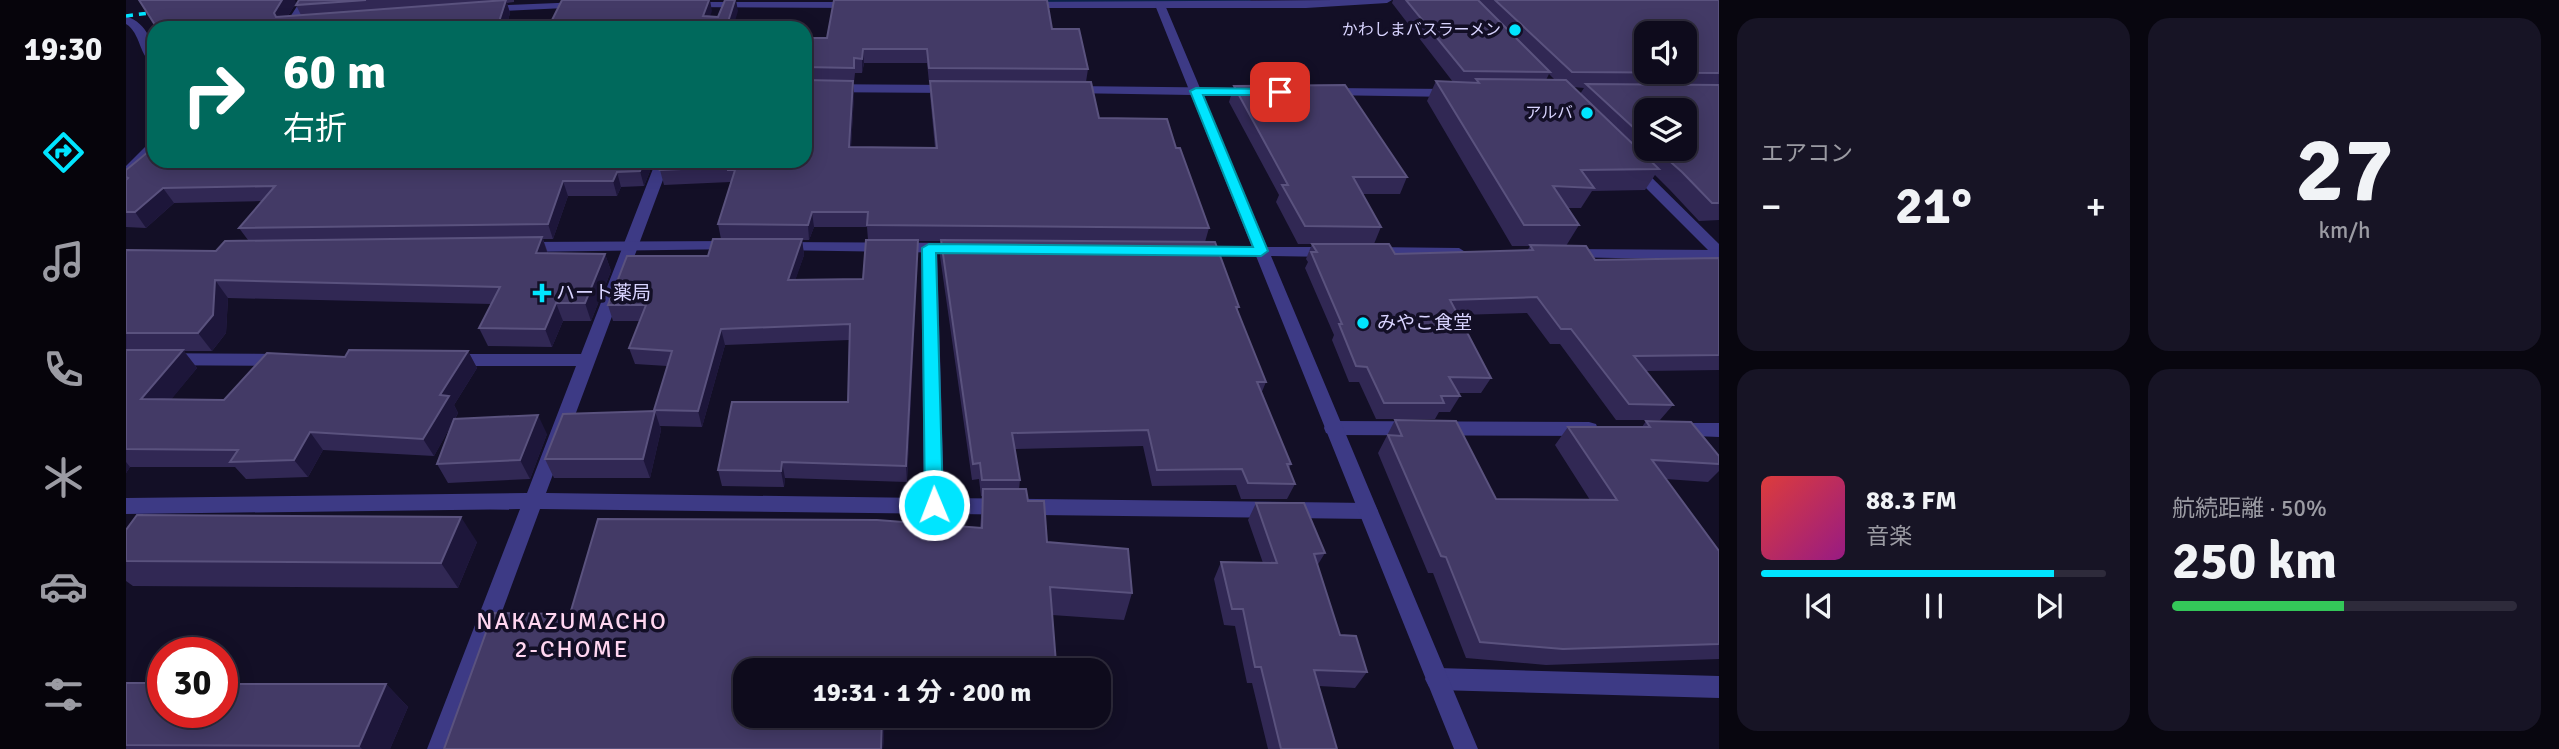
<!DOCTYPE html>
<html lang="ja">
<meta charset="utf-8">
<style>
body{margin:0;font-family:Signika,"Noto Sans JP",sans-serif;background:#171425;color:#f1f3f6;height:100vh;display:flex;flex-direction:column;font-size:26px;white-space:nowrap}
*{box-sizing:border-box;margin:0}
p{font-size:23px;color:#9b9ba3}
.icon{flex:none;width:38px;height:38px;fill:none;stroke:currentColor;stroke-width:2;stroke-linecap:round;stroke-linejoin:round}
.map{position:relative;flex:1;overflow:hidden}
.side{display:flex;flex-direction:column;gap:18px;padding:18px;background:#08060f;width:840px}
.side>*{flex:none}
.banner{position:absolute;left:21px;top:21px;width:665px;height:147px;border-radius:21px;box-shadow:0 4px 18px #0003,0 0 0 2px #2e2b3b;background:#00695c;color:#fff;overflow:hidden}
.fabs{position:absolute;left:1508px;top:21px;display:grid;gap:14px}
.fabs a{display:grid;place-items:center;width:63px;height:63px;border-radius:14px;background:#0e0b1c;box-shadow:0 4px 18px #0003,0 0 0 2px #2e2b3b;font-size:35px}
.speed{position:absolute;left:21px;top:637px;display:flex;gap:14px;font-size:35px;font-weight:700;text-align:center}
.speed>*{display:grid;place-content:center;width:91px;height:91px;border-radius:50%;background:#0e0b1c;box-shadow:0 4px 18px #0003,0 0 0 2px #2e2b3b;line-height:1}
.speed .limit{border:10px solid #d22;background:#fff;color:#111}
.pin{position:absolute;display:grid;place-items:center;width:60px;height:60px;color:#fff;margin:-30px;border-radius:14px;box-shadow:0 4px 10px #0006}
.me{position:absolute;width:77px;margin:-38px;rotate:359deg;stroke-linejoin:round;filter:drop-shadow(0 0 5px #0008)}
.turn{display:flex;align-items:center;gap:24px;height:147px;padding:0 21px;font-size:32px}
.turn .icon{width:91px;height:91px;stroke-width:2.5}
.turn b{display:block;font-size:49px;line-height:60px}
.big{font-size:52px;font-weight:700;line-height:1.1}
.side .widget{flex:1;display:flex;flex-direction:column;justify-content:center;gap:10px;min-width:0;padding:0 24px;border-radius:21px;background:#171425}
.side .dial{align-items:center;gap:0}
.dial b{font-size:91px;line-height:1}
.song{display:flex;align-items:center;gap:21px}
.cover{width:84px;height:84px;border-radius:10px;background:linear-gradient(135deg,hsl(0 70% 55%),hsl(310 70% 35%))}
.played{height:7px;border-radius:4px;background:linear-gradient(90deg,#00e5ff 85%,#2e2b3b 85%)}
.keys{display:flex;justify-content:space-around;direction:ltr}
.heat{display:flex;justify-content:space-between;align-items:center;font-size:38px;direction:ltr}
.charge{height:10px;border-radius:5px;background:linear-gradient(90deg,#34c759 50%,#2e2b3b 0)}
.side .tiles{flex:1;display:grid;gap:18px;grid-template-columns:repeat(2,1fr)}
.trip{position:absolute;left:607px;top:658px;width:378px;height:70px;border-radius:21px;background:#0e0b1c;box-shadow:0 4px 18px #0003,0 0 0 2px #2e2b3b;font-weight:700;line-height:70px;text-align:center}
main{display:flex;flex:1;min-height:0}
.dock{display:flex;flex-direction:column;width:126px;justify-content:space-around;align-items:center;background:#06040b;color:#9b9ba3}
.dock .icon{width:49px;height:49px}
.dock .active{color:#00e5ff}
.dock b{font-size:32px;color:#f1f3f6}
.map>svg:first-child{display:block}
</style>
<main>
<nav class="dock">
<b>19:30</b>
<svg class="icon active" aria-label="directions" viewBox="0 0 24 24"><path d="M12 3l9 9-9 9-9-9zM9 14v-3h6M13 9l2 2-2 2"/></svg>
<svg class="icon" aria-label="music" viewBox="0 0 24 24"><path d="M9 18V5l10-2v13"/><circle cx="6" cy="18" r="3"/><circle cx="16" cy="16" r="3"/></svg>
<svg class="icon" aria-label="phone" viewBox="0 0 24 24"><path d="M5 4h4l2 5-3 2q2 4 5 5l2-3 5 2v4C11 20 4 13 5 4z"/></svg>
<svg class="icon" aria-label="climate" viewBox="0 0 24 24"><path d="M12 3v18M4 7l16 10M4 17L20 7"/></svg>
<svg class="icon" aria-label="car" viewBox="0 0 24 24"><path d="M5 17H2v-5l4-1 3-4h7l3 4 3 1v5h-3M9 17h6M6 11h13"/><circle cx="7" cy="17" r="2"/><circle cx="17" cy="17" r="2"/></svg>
<svg class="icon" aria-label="filters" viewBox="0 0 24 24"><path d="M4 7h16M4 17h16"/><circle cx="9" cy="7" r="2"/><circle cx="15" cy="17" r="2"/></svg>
</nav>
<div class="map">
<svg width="1593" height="749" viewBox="0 0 1593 749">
<rect width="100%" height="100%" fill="#130f26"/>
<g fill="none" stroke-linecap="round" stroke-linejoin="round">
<path stroke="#0c2248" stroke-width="9" d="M 904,0 L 1120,1"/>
<g fill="#3d3a85" fill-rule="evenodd">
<path d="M 175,0 L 185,0 L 169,28 L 157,28 Z"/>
<path d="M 1209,0 L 1266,0 L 1261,3 L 1180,8 L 897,8 L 892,5 L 897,2 Z"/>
<path d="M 456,2 L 460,3 L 460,7 L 358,12 L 353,9 L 358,6 Z"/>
<path d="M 561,2 L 729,2 L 734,5 L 729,8 L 557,7 L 557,3 Z"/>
<path d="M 0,16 C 22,24 28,43 28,65 C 13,57 15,33 0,24 Z"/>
<path d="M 679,84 L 827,85 L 833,89 L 827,93 L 679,92 Z"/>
<path d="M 946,86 L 1128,88 L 1134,92 L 1128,96 L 942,93 L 942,87 Z"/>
<path d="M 1201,88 L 1327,89 L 1333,93 L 1327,97 L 1197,95 L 1195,92 Z"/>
<path d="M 28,142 L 28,154 L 5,177 L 0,178 L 0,166 L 23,143 Z"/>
<path d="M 530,161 L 544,161 L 420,493 L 798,498 L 795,248 L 803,243 L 811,248 L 818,498 L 1242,503 L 1249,505 L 1252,511 L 1249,517 L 1242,519 L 414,509 L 325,749 L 301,749 L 394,509 L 0,514 L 0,498 L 401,493 L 450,366 L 325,366 L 316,360 L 325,354 L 455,354 Z"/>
<path d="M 1508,164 L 1513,165 L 1593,244 L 1593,258 L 1588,256 L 1503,171 L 1501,168 Z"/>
<path d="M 0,353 L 157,354 L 166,360 L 157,366 L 0,365 Z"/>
<path d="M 1207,421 L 1463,422 L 1470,424 L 1472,429 L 1470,434 L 1463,436 L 1207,435 L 1200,433 L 1198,428 L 1200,423 Z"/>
<path d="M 1550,423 L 1593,423 L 1593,437 L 1543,435 L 1541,430 L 1543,425 Z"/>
<path d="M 1311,668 L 1593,676 L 1593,698 L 1311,690 L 1303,687 L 1299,679 L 1303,671 Z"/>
</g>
<g fill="#3d3a85" fill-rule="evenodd">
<path d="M 1034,2 L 1039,5 L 1141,247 L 1204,247 L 1212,252 L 1204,257 L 1145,256 L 1352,749 L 1328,749 L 1130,256 L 1071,256 L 1063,251 L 1071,246 L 1126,247 L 1029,5 Z"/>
<path d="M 609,241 L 617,246 L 614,249 L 395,252 L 387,247 L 395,242 Z"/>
<path d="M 654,242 L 836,243 L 844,248 L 836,253 L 649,250 L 646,247 L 649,244 Z"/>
<path d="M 1246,247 L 1333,248 L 1341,253 L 1333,258 L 1241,255 L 1238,252 L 1241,249 Z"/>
<path d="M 1442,249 L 1593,250 L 1593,260 L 1437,257 L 1434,254 Z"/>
</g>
<path stroke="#00e5ff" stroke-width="3.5" stroke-dasharray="7 6" stroke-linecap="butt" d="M 0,16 L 39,11"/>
</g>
<g fill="#312854" fill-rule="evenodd">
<path d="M 173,0 L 388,0 L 388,2 L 381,3 L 384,13 L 380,28 L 31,28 L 170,3 L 162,16 L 175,15 L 170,5 Z"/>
<path d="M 1267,0 L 1593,0 L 1593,220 L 1573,221 L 1544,190 L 1529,175 L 1519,190 L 1466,191 L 1455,208 L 1442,208 L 1453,225 L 1440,246 L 1469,260 L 1593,258 L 1593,370 L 1520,371 L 1547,405 L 1534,420 L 1490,420 L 1434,344 L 1424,344 L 1401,313 L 1332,315 L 1365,378 L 1355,393 L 1332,393 L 1334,396 L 1324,412 L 1313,412 L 1309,419 L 1250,419 L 1233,382 L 1223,382 L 1206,340 L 1208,335 L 1179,268 L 1182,262 L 1180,259 L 1186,244 L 1172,244 L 1150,202 L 1153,195 L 1103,102 L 1108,86 L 1281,177 L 1274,194 L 1236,194 L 1255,227 L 1248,244 L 1269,254 L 1401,251 L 1404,246 L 1386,246 L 1301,101 L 1310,81 L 1327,82 L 1266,3 ZM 1423,74 L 1429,80 L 1420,80 ZM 1447,87 L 1458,88 L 1454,94 ZM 1521,110 L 1559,149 L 1521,149 Z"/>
<path d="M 926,29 L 962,69 L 960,82 L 973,118 L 1050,148 L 1083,228 L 1079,242 L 1113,307 L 1111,311 L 1140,382 L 1135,394 L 1165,464 L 1163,469 L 1169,484 L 1161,499 L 1115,499 L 1110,485 L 1026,486 L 1017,446 L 889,449 L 894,480 L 893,489 L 902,501 L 921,542 L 1006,593 L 998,620 L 926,615 L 930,663 L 928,670 L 620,670 L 759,716 L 757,749 L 318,749 L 444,614 L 854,528 L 857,496 L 855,496 L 853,479 L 846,480 L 814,256 L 815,241 L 792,241 L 781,482 L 659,478 L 658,487 L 596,486 L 592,470 L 722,402 L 723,340 L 599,345 L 576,427 L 534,426 L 535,430 L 524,478 L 428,478 L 419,459 L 528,411 L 541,366 L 509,364 L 503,348 L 514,321 L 487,321 L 482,305 L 582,256 L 595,239 L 592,224 L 604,185 L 604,182 L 538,185 L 534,170 L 679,161 L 679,38 L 701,38 ZM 738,63 L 801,63 L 803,82 L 804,82 L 804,95 L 809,148 L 725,147 L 728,95 L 727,82 L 728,82 L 729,73 L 736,73 ZM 688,227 L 741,227 L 742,240 L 737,279 L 669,280 L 678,255 L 676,240 L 683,240 Z"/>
<path d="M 28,161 L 522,161 L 524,171 L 518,186 L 495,187 L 491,196 L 442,196 L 427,239 L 417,239 L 422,253 L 479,254 L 485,271 L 465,321 L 437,321 L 426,347 L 362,346 L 353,328 L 365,304 L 102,298 L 100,333 L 86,351 L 58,351 L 71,368 L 45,399 L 98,400 L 219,357 L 342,351 L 351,368 L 328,405 L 332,413 L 329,419 L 421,434 L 404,479 L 322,483 L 311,464 L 324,427 L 308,456 L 197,450 L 182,477 L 120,479 L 109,467 L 4,467 L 0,473 L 0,250 L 90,251 L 122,240 L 113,228 L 136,201 L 48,203 L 20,228 L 0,227 L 0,170 Z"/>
<path d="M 1269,420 L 1370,499 L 1464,500 L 1429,445 L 1442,427 L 1516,427 L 1520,421 L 1593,456 L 1593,471 L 1582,482 L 1540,479 L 1593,551 L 1593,659 L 1420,665 L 1340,658 L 1307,573 L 1302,573 L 1252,453 Z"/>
<path d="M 1130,503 L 1199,553 L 1191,566 L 1214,635 L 1241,672 L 1229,688 L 1193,686 L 1211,749 L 1142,749 L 1126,683 L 1121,683 L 1109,626 L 1098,625 L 1088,579 L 1095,562 L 1137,563 L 1122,520 Z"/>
<path d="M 0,530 L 351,542 L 332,588 L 7,586 L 0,581 Z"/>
<path d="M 0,683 L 260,684 L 282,707 L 264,749 L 0,749 Z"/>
</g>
<g fill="#1d163a">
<path d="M 151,0 L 169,0 L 170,3 L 155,27 L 148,13 Z"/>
<path d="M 380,0 L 384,13 L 380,28 L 371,28 Z"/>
<path d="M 583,0 L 584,0 L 586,11 L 580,28 L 577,16 Z"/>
<path d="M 609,0 L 610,0 L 612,11 L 607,28 L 600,28 Z"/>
<path d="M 737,49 L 738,63 L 736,73 L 736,59 Z"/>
<path d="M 727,81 L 728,95 L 724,162 L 723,147 Z"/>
<path d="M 518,161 L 522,161 L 524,171 L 518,186 L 514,171 Z"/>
<path d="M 491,172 L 495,187 L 491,196 L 487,181 Z"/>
<path d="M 437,181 L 442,196 L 427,239 L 422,224 Z"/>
<path d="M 37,188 L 48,203 L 20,228 L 9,212 Z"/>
<path d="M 686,212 L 688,227 L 683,240 L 682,225 Z"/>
<path d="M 416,237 L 422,255 L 410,253 Z"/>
<path d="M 676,239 L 678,255 L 664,296 L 662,280 Z"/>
<path d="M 792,240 L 792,256 L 781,482 L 780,466 Z"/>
<path d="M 479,254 L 485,271 L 465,321 L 459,303 Z"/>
<path d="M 89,280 L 102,298 L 100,333 L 86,351 L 72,333 Z"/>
<path d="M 430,303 L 437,321 L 426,347 L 419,329 Z"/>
<path d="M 595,329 L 599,345 L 576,427 L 572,411 Z"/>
<path d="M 57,350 L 71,368 L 31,417 L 15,399 Z"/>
<path d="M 342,351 L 351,368 L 328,405 L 332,413 L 308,456 L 297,439 L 314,395 Z"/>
<path d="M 529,411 L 535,430 L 524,478 L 517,459 Z"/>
<path d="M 412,415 L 421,434 L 404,479 L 394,460 Z"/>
<path d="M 184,432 L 197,450 L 182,477 L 168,460 Z"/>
<path d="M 0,462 L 4,467 L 0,473 Z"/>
<path d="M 656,462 L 659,478 L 658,487 L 655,471 Z"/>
<path d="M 335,517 L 351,542 L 332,588 L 315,563 Z"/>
<path d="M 260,684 L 282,707 L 264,749 L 236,749 L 233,746 Z"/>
<path d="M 756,716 L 759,716 L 757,749 L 755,749 Z"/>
</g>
<g fill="#433a66" stroke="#5a527e" stroke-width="2" fill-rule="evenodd">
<path d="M 13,0 L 156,0 L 148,13 L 150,17 L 380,0 L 371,28 L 31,28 Z"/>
<path d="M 173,0 L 240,0 L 170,5 Z"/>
<path d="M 436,0 L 583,0 L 577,16 L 592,17 L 599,0 L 609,0 L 600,28 L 422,28 Z"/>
<path d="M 708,0 L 921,0 L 926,29 L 953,29 L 962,69 L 803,68 L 801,49 L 737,49 L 736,59 L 728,58 L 728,68 L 679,67 L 679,38 L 701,38 Z"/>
<path d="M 1280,0 L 1352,0 L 1424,72 L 1338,71 Z"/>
<path d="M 1369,0 L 1593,0 L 1593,73 L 1446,72 ZM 1521,33 L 1559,33 L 1559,72 L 1521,72 Z"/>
<path d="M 1350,79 L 1440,80 L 1533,169 L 1455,170 L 1468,188 L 1427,186 L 1453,225 L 1398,225 L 1310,81 L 1353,83 Z"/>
<path d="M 679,80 L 727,81 L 723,147 L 811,148 L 804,81 L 965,82 L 973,118 L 1041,119 L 1050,148 L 1054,148 L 1083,228 L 741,225 L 742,212 L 686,212 L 682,225 L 592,224 L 609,170 L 602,170 L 602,167 L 534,170 L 538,161 L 679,161 Z"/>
<path d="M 1460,84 L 1593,85 L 1593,203 L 1586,203 L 1556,172 L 1530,149 L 1559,149 L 1559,110 L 1521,110 L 1521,140 Z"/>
<path d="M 1219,85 L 1281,177 L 1227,177 L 1255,227 L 1179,226 L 1156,185 L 1162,185 L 1108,86 Z"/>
<path d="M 28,147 L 28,161 L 518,161 L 514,171 L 491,172 L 487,181 L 437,181 L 422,224 L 113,228 L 149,186 L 37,188 L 9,212 L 0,212 L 0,180 L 2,178 L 0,177 L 0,170 Z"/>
<path d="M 416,237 L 410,253 L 479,254 L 459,303 L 430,303 L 419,329 L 353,328 L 374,287 L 89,280 L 87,315 L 72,333 L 0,333 L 0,250 L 90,251 L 99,241 Z"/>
<path d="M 587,239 L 676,239 L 662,280 L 737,279 L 740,240 L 792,240 L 780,466 L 656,462 L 655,471 L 592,470 L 606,402 L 722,402 L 724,324 L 595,329 L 572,411 L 528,410 L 546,351 L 503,348 L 520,305 L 482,305 L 501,256 L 582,256 Z"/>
<path d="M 815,240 L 1089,242 L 1113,307 L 1110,307 L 1140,382 L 1131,382 L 1165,464 L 1161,464 L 1169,484 L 1122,483 L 1116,469 L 1031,470 L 1022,430 L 886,433 L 894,480 L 856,480 L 854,463 L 847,464 Z"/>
<path d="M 1186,244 L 1263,244 L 1269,254 L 1407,250 L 1404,245 L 1460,246 L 1469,260 L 1593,258 L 1593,355 L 1508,356 L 1547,405 L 1503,404 L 1445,329 L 1435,329 L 1411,297 L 1324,300 L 1365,378 L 1323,377 L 1334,396 L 1315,396 L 1318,403 L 1258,403 L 1241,367 L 1230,366 L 1213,324 L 1216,324 L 1185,252 L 1191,252 Z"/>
<path d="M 0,350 L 57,350 L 15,399 L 98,400 L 141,353 L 219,357 L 223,350 L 342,351 L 314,395 L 323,396 L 297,439 L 184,432 L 168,460 L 104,462 L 112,450 L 0,449 Z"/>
<path d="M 529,411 L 517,459 L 419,459 L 437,414 Z"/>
<path d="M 412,415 L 394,460 L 311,464 L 328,419 Z"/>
<path d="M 1269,420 L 1330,421 L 1370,499 L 1491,500 L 1442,427 L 1524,427 L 1520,421 L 1565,422 L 1593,456 L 1593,464 L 1526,460 L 1593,551 L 1593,644 L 1437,649 L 1354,642 L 1320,557 L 1315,556 L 1262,435 L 1276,436 Z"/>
<path d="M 857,489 L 900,489 L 902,501 L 918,501 L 921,542 L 1002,549 L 1006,593 L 924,587 L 930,663 L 844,660 L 844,670 L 620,670 L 620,716 L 756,716 L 755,749 L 318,749 L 367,613 L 444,614 L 472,519 L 751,520 L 856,528 Z"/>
<path d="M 1130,503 L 1178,503 L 1199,553 L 1188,554 L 1214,635 L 1230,636 L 1241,672 L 1188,670 L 1211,749 L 1155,749 L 1135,667 L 1129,667 L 1117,609 L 1106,609 L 1095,562 L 1151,563 Z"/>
<path d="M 11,515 L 335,517 L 315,563 L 0,561 L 0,530 Z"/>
<path d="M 0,683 L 37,683 L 37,712 L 96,712 L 96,684 L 260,684 L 233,746 L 0,745 Z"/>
</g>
<path fill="#00e5ff" stroke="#0095a6" stroke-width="2" d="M 1070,88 L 1154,89 L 1159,92 L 1154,95 L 1077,95 L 1142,251 L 1135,256 L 810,253 L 817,505 L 814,511 L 808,513 L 801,511 L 799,505 L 796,248 L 803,244 L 1127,247 L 1064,91 Z"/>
<g fill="#00e5ff" stroke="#130f26" stroke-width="2.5">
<circle cx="1389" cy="30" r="7"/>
<circle cx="1461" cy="113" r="7"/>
<path d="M412.5 282.5h7v7h7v7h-7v7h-7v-7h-7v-7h7z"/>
<circle cx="1237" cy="323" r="7"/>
</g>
<g text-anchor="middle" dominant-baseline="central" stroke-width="7" stroke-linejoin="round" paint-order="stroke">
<g font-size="16" fill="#d9d4ff" stroke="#130f26" text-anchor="end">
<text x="1375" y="30">かわしまバスラーメン</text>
<text x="1447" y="113">アルバ</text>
</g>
<g font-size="19" fill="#d9d4ff" stroke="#130f26" text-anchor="start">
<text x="430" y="293">ハート薬局</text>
<text x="1251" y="323">みやこ食堂</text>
</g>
<g font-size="24" letter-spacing="2" fill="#ffd6f0" stroke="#130f26">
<text x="446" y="621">NAKAZUMACHO<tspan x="446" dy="28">2-CHOME</tspan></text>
</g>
</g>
</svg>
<div class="fabs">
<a><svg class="icon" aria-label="sound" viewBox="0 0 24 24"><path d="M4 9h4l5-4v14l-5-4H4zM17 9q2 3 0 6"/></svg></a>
<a><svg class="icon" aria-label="layers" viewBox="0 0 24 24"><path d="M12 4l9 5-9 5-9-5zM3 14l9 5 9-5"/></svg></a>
</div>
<div class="speed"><div class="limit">30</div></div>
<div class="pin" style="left:1154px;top:92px;background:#d93025"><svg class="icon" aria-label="arrive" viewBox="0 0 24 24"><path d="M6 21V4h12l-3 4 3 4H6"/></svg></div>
<svg class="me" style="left:808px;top:505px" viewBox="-20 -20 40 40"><circle r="17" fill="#00e5ff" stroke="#fff" stroke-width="3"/><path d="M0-11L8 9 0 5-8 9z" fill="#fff"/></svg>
<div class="trip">19:31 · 1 分 · 200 m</div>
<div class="banner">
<div class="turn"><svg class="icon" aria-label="right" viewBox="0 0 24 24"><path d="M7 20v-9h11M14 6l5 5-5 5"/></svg><div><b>60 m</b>右折</div></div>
</div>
</div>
<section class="side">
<div class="tiles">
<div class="widget"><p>エアコン</p>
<div class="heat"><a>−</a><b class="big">21°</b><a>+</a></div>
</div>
<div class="widget dial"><b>27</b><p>km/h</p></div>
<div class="widget">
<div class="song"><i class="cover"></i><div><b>88.3 FM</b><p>音楽</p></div></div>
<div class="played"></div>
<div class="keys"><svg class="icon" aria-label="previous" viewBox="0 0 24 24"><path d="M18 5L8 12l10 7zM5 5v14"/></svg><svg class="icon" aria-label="pause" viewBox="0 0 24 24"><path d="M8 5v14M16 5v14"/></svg><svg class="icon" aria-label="next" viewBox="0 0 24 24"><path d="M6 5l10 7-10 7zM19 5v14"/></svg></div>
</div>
<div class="widget"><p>航続距離 · 50%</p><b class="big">250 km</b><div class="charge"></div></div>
</div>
</section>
</main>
